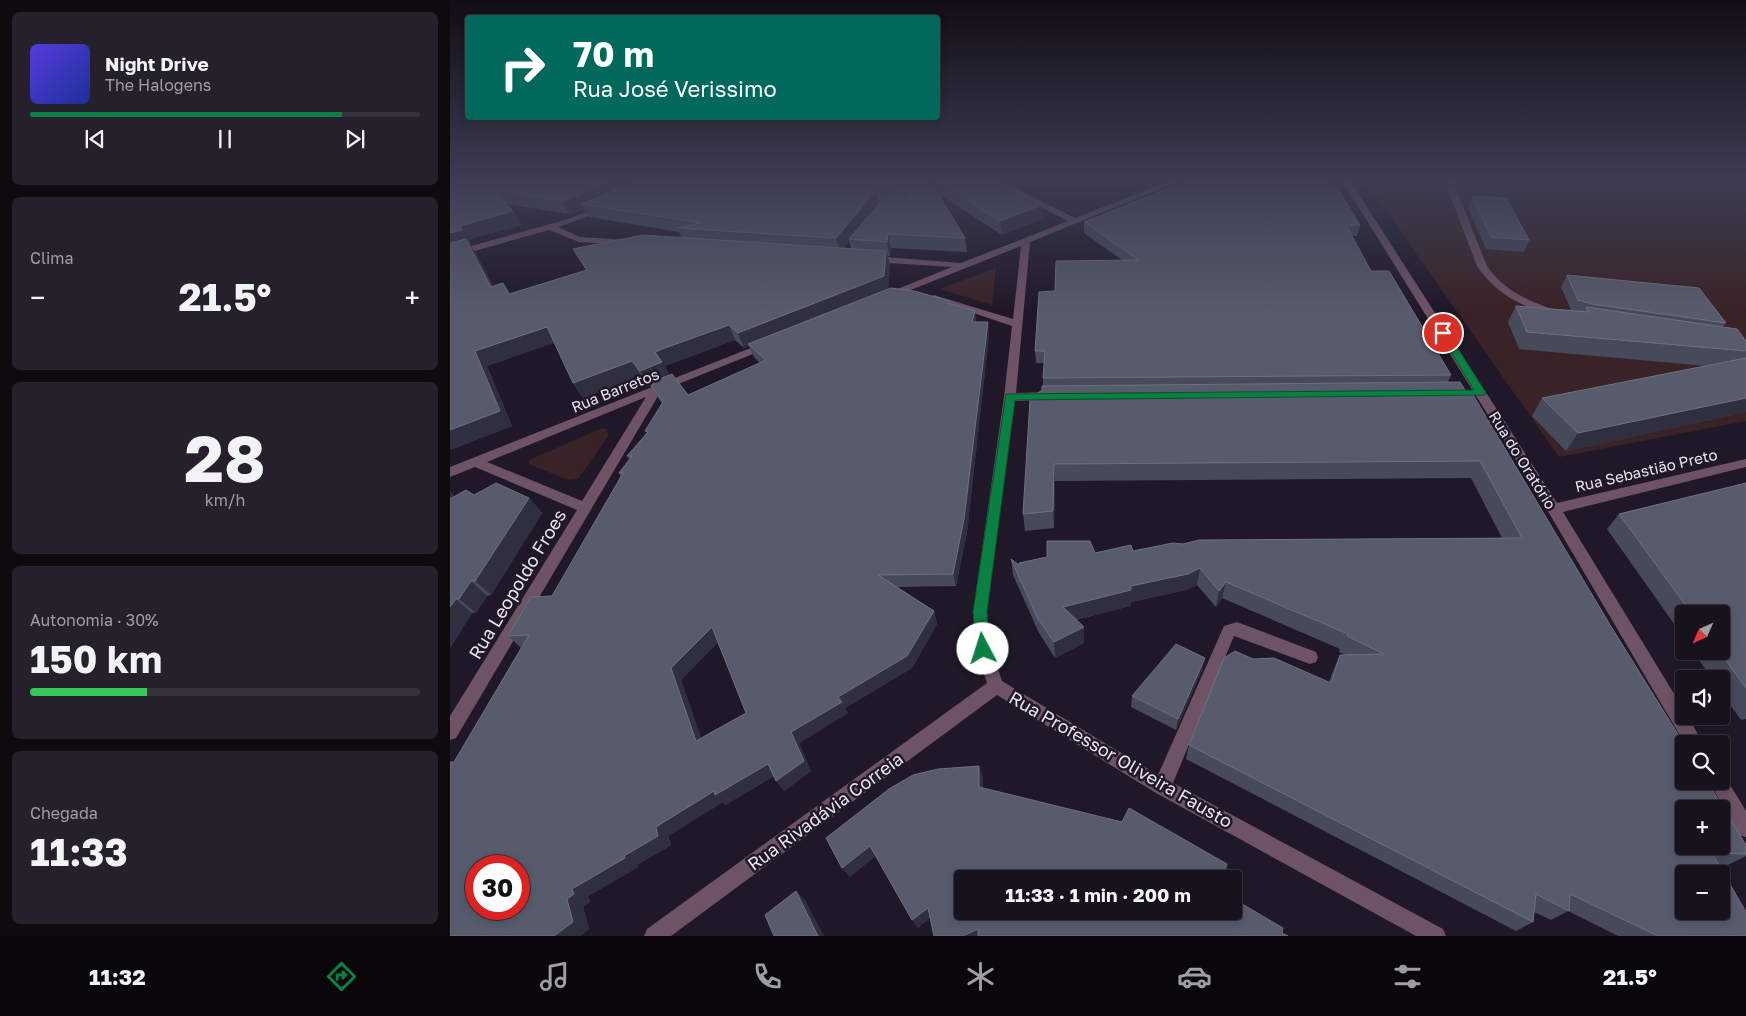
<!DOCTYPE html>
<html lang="pt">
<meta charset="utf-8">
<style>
body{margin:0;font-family:"Golos Text",sans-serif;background:#25202b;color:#f1f3f6;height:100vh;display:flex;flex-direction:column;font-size:19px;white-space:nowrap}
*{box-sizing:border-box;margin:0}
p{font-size:16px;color:#9f9ea4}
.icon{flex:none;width:28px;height:28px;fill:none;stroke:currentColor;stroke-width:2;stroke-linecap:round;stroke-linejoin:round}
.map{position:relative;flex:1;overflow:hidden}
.side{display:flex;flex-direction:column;gap:12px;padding:12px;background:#0d0a10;width:450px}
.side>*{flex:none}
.hud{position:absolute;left:15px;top:15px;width:475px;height:105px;border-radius:5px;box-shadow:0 2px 8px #0003,0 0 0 1px #36323c;background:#00695c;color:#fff;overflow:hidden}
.needle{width:32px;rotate:225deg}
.tools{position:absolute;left:1225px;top:605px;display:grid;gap:10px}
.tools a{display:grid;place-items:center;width:55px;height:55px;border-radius:5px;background:#18121e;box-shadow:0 2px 8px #0003,0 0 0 1px #36323c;font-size:25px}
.speed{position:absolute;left:15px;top:855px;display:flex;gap:10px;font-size:25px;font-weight:700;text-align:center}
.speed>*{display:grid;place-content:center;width:65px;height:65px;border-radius:50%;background:#18121e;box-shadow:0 2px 8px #0003,0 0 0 1px #36323c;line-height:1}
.speed .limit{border:8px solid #d22;background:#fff;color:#111}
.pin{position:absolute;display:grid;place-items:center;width:42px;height:42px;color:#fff;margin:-21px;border:2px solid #fff;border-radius:50%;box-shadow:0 1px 5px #0007}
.me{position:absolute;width:55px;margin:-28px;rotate:355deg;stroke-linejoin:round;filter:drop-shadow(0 0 4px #0008)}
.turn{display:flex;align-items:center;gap:18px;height:105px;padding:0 25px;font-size:22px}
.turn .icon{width:65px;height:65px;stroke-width:2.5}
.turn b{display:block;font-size:35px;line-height:42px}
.big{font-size:38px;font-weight:700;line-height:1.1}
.side .tile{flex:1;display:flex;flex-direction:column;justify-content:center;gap:8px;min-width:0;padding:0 18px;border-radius:8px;background:#25202b}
.side .dial{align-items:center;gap:0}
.dial b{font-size:65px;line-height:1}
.song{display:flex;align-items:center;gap:15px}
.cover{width:60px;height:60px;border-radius:8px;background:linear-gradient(135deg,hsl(250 70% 55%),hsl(230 70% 35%))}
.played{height:5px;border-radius:2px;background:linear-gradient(90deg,#0b8043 80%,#36323c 80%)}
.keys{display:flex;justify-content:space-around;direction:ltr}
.heat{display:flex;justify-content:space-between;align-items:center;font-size:28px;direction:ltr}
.charge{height:8px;border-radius:4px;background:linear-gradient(90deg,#34c759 30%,#36323c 0)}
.trip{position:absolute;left:504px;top:870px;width:288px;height:50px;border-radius:5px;background:#18121e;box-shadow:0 2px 8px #0003,0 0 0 1px #36323c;font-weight:700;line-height:50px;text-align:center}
.tab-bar{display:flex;height:80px;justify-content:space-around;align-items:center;background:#0a070c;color:#9f9ea4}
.tab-bar .icon{width:35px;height:35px}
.tab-bar .active{color:#0b8043}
.tab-bar b{font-size:22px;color:#f1f3f6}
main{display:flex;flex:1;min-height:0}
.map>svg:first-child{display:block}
</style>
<main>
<section class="side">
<div class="tile">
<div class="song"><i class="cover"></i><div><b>Night Drive</b><p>The Halogens</p></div></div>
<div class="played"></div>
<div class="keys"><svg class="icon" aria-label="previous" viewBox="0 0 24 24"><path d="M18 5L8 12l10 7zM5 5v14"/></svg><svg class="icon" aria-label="pause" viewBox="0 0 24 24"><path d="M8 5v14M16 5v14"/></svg><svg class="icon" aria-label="next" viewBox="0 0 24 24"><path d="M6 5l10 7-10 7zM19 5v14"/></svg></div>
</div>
<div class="tile"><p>Clima</p>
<div class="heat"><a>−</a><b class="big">21.5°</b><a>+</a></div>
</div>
<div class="tile dial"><b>28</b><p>km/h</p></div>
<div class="tile"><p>Autonomia · 30%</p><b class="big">150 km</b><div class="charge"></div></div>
<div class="tile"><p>Chegada</p><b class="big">11:33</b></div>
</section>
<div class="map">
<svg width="1296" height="936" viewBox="0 0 1296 936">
<rect width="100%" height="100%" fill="#201828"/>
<g fill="#392327">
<path d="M 914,179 L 1296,179 L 1296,421 L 1109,457 Z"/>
<path d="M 546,268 L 542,305 L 490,289 Z"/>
<path d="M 150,429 L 157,429 L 158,436 L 128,479 L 118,480 L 79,464 L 79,460 Z"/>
</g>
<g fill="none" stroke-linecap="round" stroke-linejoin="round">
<g fill="#6e5266" fill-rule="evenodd">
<path d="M 538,179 L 547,179 L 625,218 L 725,179 L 735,179 L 580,242 L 566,393 L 600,392 L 606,396 L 600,400 L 565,401 L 537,612 L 541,649 L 552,681 L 708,775 L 774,626 L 787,622 L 866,652 L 868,657 L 866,662 L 860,664 L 784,636 L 723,783 L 993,929 L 996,936 L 966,936 L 706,793 L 547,695 L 221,936 L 194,936 L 197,929 L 537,683 L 525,649 L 523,612 L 554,397 L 562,326 L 479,298 L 484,295 L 487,296 L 563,319 L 571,246 L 438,299 L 433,296 L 435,294 L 502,267 L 423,262 L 419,259 L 423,256 L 511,263 L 618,221 Z"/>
<path d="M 891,179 L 899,179 L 1107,503 L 1296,459 L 1296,467 L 1113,512 L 1234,710 L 1234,716 L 1238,716 L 1253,744 L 1235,744 L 1099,513 Z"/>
<path d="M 994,179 L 1002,179 L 1037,266 C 1053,290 1078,301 1105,310 L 1105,314 C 1099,315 1093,312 1086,310 C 1061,301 1042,288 1027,266 Z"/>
<path d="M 152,206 L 156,208 L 155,210 L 108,227 L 130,237 L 177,240 L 180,241 L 180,245 L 129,242 L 99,230 L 0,258 L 0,252 L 118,219 Z"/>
<path d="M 316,342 L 320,343 L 321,345 L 320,347 L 211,391 L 6,738 L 0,740 L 0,716 L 127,510 L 25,467 L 0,477 L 0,467 ZM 196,397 L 132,501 L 37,462 Z"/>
<path d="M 1271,773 L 1274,775 L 1296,811 L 1296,837 L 1289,835 L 1259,781 L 1271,781 Z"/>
</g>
</g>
<g fill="#474a5b" fill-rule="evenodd">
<path d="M 0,179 L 544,179 L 593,218 L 552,235 L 489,194 L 515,238 L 517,252 L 441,248 L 440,256 L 438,256 L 440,265 L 438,289 L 525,311 L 526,322 L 539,335 L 517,532 L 506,586 L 447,587 L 484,611 L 487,624 L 462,668 L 395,708 L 398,713 L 349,743 L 361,771 L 334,791 L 324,776 L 275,805 L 273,802 L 218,836 L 221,845 L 187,865 L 188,867 L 138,896 L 140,902 L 133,907 L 139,929 L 130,936 L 0,936 L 4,762 L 71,648 L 58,636 L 102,596 L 171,477 L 169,473 L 179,459 L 177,456 L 197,433 L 195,431 L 212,404 L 201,386 L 203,384 L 198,386 L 191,376 L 133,398 L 123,383 L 105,342 L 37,366 L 62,426 L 0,450 ZM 56,204 L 119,214 L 134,209 L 138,217 L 229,232 L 231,237 L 123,249 L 136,270 L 60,294 L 53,283 L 43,286 L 26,253 L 20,245 L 21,244 L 19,239 L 72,225 L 63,211 ZM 399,241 L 401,248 L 394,248 ZM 285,340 L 294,348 L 299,346 L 304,357 L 310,363 L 238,395 L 219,375 L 215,366 ZM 268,642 L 296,713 L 251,738 L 231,680 Z"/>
<path d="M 1022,196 L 1079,240 L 1074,252 L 1036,249 L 1018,208 Z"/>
<path d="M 634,222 L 910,225 L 907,236 L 902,236 L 921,271 L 1001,375 L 998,382 L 1162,628 L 1296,845 L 1296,856 L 1278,865 L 1268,865 L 1296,936 L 1168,936 L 1118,911 L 1101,920 L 1084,912 L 1083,922 L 1066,931 L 736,759 L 739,745 L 803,659 L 879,682 L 883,671 L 890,655 L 896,655 L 889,652 L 890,649 L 772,598 L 766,607 L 747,585 L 736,590 L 681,602 L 680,606 L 626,620 L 634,643 L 605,658 L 589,633 L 563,575 L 561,559 L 569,565 L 645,553 L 683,551 L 733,544 L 1052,538 L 1021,478 L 605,481 L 604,528 L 575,531 L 573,514 L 592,390 L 593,386 L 593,378 L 594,363 L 586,363 L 585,351 L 605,291 L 672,260 L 634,233 Z"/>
<path d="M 1117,275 L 1276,323 L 1272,327 L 1296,341 L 1296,412 L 1116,451 L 1082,416 L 1092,398 L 1256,366 L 1069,349 L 1058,322 L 1066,306 L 1121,310 L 1111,287 Z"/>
<path d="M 1296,483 L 1296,719 L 1291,720 L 1271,692 L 1271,679 L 1262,679 L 1243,651 L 1271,651 L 1271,614 L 1234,614 L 1234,638 L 1157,529 L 1169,514 Z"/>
<path d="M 0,492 L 4,496 L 24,495 L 79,498 L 92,513 L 41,595 L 37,596 L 26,613 L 22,613 L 0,648 Z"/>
<path d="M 752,670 L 726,730 L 681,707 L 682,696 Z"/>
</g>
<g fill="#302f40">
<path d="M 165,179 L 198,179 L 131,204 L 134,209 L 119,214 L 112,201 Z"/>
<path d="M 426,190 L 430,204 L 399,239 L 399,241 L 390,252 L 386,238 Z"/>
<path d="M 592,205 L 593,218 L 552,235 L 550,221 Z"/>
<path d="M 63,211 L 72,225 L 19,239 L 21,244 L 20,245 L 26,253 L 51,301 L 0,250 L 0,233 L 10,226 Z"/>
<path d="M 438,234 L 441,248 L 440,256 L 437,242 Z"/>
<path d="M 436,251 L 440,265 L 438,291 L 298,344 L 299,346 L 294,348 L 288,333 Z"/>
<path d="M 525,311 L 526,323 L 522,322 Z"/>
<path d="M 538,322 L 539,335 L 517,532 L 506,586 L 503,574 Z"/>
<path d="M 279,325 L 285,340 L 215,366 L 221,377 L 198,386 L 190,371 L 205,352 Z"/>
<path d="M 97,327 L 107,342 L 37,366 L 62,426 L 0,450 L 0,430 L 25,351 Z"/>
<path d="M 182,361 L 191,376 L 133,398 L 123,383 Z"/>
<path d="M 1296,398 L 1296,412 L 1116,451 L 1128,433 Z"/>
<path d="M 604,464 L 605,481 L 604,528 L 603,511 Z"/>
<path d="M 0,492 L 7,500 L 0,504 Z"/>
<path d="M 79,498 L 92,513 L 41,595 L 25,581 Z"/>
<path d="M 750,568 L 747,585 L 736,590 L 681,602 L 680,606 L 614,623 L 613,607 L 681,586 Z"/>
<path d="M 21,581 L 37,596 L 26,613 L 9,599 Z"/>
<path d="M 776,582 L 772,598 L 766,607 L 769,591 Z"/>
<path d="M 6,599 L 22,613 L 0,648 L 0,607 Z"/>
<path d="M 484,611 L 487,624 L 462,668 L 395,708 L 398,713 L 349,743 L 361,771 L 334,791 L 326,781 L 341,732 L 388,697 Z"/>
<path d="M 262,627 L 271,639 L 231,680 L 256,752 L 246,741 L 221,668 Z"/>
<path d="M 634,627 L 634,643 L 605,658 L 604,642 Z"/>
<path d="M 755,658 L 752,670 L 726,730 L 728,719 Z"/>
<path d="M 318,764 L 327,774 L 275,805 L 273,802 L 218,836 L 221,845 L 187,865 L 188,867 L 138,896 L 140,902 L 133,907 L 139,929 L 130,936 L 104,936 L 117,899 L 122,889 L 174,856 L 206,827 L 264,791 Z"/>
<path d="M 529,766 L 533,777 L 533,798 L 529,787 Z"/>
<path d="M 420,846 L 427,855 L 400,877 L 392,868 Z"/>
<path d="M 346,891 L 355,900 L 374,936 L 368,936 Z"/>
<path d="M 478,908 L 483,916 L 468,928 L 462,920 Z"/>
<path d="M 528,929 L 531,936 L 513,936 Z"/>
</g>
<g fill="#585b6b" stroke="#6f707f" fill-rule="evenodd">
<path d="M 0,179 L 165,179 L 146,188 L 112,201 L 43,190 L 63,211 L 10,226 L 12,230 L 0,233 Z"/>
<path d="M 185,179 L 479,179 L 515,238 L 438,234 L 437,242 L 399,239 L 434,198 L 457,198 L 459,193 L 457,191 L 426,190 L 386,238 L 227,228 L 251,223 L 131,204 L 155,195 Z"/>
<path d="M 483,179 L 544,179 L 592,205 L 550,221 Z"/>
<path d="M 741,179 L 882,179 L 910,225 L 896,225 L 921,271 L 939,271 L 1001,375 L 593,378 L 595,351 L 585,351 L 589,292 L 605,291 L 606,261 L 688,260 L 634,222 Z"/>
<path d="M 1022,196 L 1056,198 L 1079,240 L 1041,237 Z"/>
<path d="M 193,235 L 436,251 L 434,276 L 288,333 L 279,325 L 212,349 L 205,352 L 212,362 L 190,371 L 182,361 L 123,383 L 97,327 L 25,351 L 50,411 L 0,430 L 0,243 L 16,239 L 41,287 L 53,283 L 59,294 L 137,270 L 123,249 Z"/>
<path d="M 1117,275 L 1249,288 L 1276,323 L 1142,304 L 1128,300 Z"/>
<path d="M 441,288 L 464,291 L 500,301 L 497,303 L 525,311 L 522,322 L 538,322 L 514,519 L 503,574 L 428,575 L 484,611 L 457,656 L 388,697 L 392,702 L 341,732 L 354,761 L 326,781 L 318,764 L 265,795 L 264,791 L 206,827 L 208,836 L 174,856 L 175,858 L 122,889 L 124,894 L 117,899 L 123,922 L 104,936 L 0,936 L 0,762 L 4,762 L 79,635 L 58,636 L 81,597 L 102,596 L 173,473 L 169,473 L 182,456 L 177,456 L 198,432 L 195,431 L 213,402 L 201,386 L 205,381 L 222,374 L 238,395 L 316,360 L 298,344 ZM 262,627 L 296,713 L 246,741 L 221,668 ZM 26,866 L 69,866 L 69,909 L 26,909 Z"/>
<path d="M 1066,306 L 1138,312 L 1136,307 L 1287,329 L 1296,341 L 1296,351 L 1077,332 Z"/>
<path d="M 1296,358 L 1296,398 L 1128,433 L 1092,398 Z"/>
<path d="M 1010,382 L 1015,390 L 1022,393 L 1162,628 L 1234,744 L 1234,781 L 1257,781 L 1296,845 L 1296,854 L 1262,853 L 1296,912 L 1296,936 L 1208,936 L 1120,894 L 1119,911 L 1086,894 L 1083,922 L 739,745 L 774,658 L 785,651 L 803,659 L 824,658 L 881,683 L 890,655 L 934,654 L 897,636 L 898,634 L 776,582 L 769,591 L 750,568 L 738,574 L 681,586 L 681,590 L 613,607 L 634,627 L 604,642 L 587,617 L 561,559 L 569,565 L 569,563 L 597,557 L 597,541 L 640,541 L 645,553 L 681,545 L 683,551 L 723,543 L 733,544 L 749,540 L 1072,538 L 1030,461 L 604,464 L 603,511 L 573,514 L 580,399 L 592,390 L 592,386 ZM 1234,809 L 1271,809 L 1271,846 L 1234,846 ZM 1234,874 L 1271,874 L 1271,911 L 1234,911 Z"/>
<path d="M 46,483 L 79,498 L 25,581 L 21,581 L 9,599 L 6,599 L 0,607 L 0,499 L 16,490 L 24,495 Z"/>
<path d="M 1296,483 L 1296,688 L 1269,651 L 1271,651 L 1271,614 L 1242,614 L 1169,514 Z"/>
<path d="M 726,644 L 755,658 L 728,719 L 682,696 Z"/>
<path d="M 529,766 L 529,787 L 672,822 L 679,808 L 777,864 L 773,879 L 512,879 L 512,911 L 782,911 L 782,898 L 833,928 L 832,933 L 838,936 L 528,936 L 528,929 L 513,936 L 484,936 L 478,908 L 462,920 L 420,846 L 392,868 L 376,838 L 439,789 L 463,775 L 488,769 Z"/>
<path d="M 346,891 L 368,936 L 324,936 L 315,915 Z"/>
</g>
<linearGradient id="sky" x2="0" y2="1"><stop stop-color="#120d16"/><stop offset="0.58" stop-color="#3c3d53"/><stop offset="1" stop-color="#3c3d53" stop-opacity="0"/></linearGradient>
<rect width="1296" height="310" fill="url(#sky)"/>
<path fill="#0b8043" stroke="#07532c" d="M 990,331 L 997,331 L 1036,393 L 1035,395 L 565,400 L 537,612 L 540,649 L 538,654 L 533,656 L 528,654 L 526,649 L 523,612 L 556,394 L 1024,390 L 989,333 Z"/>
<g text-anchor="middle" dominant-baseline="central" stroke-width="5" stroke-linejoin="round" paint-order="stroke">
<g font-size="15" fill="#e8e3ee" stroke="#201828">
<text transform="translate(165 390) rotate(-22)">Rua Barretos</text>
<text transform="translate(1073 460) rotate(58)">Rua do Oratório</text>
<text transform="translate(1196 470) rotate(-13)">Rua Sebastião Preto</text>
</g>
<g font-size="18" fill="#e8e3ee" stroke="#201828">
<text transform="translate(67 584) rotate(-59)">Rua Leopoldo Froes</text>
<text transform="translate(671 759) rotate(30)">Rua Professor Oliveira Fausto</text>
<text transform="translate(375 811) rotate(-36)">Rua Rivadávia Correia</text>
</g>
</g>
</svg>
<div class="tools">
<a><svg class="needle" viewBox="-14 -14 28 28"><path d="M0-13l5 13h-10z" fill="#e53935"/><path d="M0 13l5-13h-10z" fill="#9f9ea4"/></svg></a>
<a><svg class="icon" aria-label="sound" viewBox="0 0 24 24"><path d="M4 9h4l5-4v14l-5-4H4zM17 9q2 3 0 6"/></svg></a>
<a><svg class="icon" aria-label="search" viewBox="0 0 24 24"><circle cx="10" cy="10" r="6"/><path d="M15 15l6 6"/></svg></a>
<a>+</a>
<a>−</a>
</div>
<div class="speed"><div class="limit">30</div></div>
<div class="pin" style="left:993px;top:333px;background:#d93025"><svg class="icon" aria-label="arrive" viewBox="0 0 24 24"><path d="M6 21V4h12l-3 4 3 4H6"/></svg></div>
<svg class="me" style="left:533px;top:649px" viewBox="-20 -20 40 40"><circle r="19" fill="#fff"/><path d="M0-13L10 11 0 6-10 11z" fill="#0b8043"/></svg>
<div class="trip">11:33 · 1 min · 200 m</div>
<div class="hud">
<div class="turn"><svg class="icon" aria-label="right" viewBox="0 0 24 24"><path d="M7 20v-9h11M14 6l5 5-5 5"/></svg><div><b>70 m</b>Rua José Verissimo</div></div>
</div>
</div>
</main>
<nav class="tab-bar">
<b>11:32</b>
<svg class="icon active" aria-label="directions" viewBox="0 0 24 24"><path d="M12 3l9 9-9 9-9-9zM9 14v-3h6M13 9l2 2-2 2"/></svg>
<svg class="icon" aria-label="music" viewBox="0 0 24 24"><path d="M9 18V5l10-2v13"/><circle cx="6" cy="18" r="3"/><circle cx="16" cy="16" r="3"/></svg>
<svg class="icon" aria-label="phone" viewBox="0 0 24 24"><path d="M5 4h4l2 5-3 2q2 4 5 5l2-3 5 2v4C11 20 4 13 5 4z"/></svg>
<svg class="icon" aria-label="climate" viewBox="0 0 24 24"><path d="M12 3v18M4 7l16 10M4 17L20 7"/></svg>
<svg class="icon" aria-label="car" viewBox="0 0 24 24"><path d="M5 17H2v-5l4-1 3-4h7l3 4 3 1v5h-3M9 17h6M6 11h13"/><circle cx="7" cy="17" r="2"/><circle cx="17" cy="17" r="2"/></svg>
<svg class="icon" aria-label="filters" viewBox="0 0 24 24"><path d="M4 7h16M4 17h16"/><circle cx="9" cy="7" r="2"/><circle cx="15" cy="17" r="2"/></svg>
<b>21.5°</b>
</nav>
